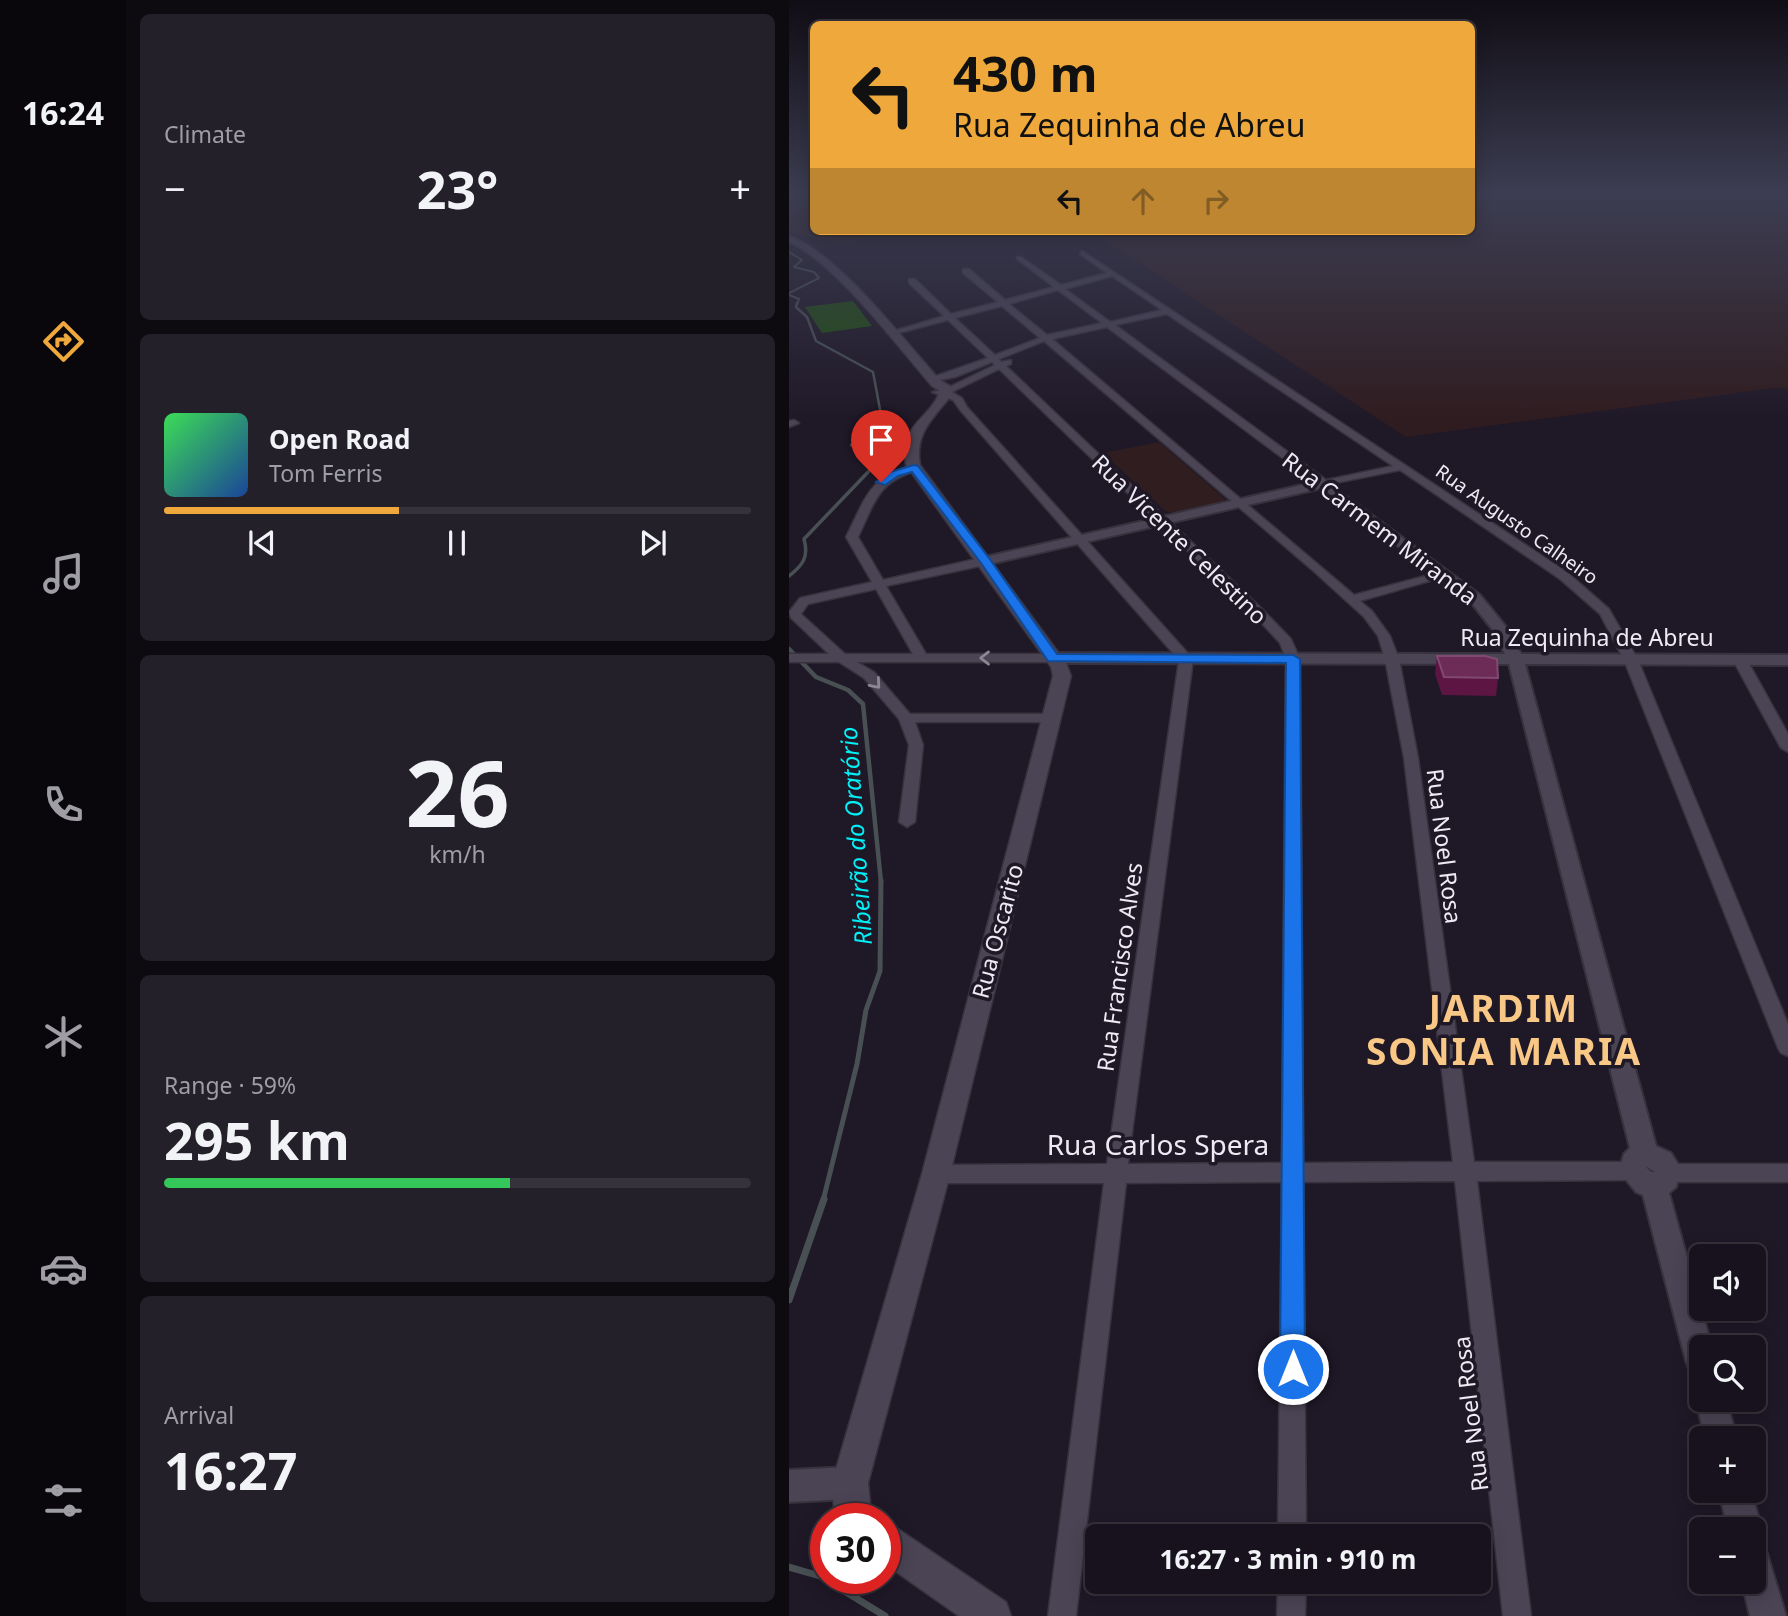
<!DOCTYPE html>
<meta charset="utf-8">
<style>
body{margin:0;font-family:"Noto Sans",sans-serif;background:#24202a;color:#f1f3f6;height:100vh;display:flex;flex-direction:column;font-size:26px;white-space:nowrap}
*{box-sizing:border-box;margin:0}
p{font-size:23px;color:#9e9ea4}
.icon{flex:none;width:38px;height:38px;fill:none;stroke:currentColor;stroke-width:2;stroke-linecap:round;stroke-linejoin:round}
.map{position:relative;flex:1;overflow:hidden}
.details{display:flex;flex-direction:column;gap:14px;padding:14px;background:#0d0a10;width:663px}
.details>*{flex:none}
.guide{position:absolute;left:21px;top:21px;width:665px;height:214px;border-radius:10px;box-shadow:0 4px 18px #0003,0 0 0 2px #36323b;background:#eea83c;color:#111;overflow:hidden}
.buttons{position:absolute;left:900px;top:1244px;display:grid;gap:14px}
.buttons a{display:grid;place-items:center;width:77px;height:77px;border-radius:10px;background:#17121d;box-shadow:0 4px 18px #0003,0 0 0 2px #36323b;font-size:35px}
.speed{position:absolute;left:21px;top:1503px;display:flex;gap:14px;font-size:35px;font-weight:700;text-align:center}
.speed>*{display:grid;place-content:center;width:91px;height:91px;border-radius:50%;background:#17121d;box-shadow:0 4px 18px #0003,0 0 0 2px #36323b;line-height:1}
.speed .limit{border:10px solid #d22;background:#fff;color:#111}
.pin{position:absolute;display:grid;place-items:center;width:60px;height:60px;color:#fff;margin:-72px -30px;border-radius:50% 50% 50% 0;rotate:-45deg;box-shadow:0 0 7px #0007}
.pin .icon{rotate:45deg}
.me{position:absolute;width:77px;margin:-38px;rotate:0deg;stroke-linejoin:round;filter:drop-shadow(0 0 5px #0008)}
.turn{display:flex;align-items:center;gap:24px;height:147px;padding:0 28px;font-size:32px}
.turn .icon{width:91px;height:91px;stroke-width:2.5}
.turn b{display:block;font-size:49px;line-height:60px}
.lanes{display:flex;align-items:center;height:66px;padding:0 28px;background:#0003;justify-content:center;gap:35px;direction:ltr}
.lanes .off{opacity:.35}
.big{font-size:52px;font-weight:700;line-height:1.1}
.details .card{flex:1;display:flex;flex-direction:column;justify-content:center;gap:10px;min-width:0;padding:0 24px;border-radius:10px;background:#24202a}
.details .dial{align-items:center;gap:0}
.dial b{font-size:91px;line-height:1}
.song{display:flex;align-items:center;gap:21px}
.cover{width:84px;height:84px;border-radius:10px;background:linear-gradient(135deg,hsl(130 70% 55%),hsl(220 70% 35%))}
.played{height:7px;border-radius:4px;background:linear-gradient(90deg,#eea83c 40%,#36323b 40%)}
.keys{display:flex;justify-content:space-around;direction:ltr}
.heat{display:flex;justify-content:space-between;align-items:center;font-size:38px;direction:ltr}
.charge{height:10px;border-radius:5px;background:linear-gradient(90deg,#34c759 59%,#36323b 0)}
.trip{position:absolute;left:296px;top:1524px;width:406px;height:70px;border-radius:10px;background:#17121d;box-shadow:0 4px 18px #0003,0 0 0 2px #36323b;font-weight:700;line-height:70px;text-align:center}
main{display:flex;flex:1;min-height:0}
.menu{display:flex;flex-direction:column;width:126px;justify-content:space-around;align-items:center;background:#09070c;color:#9e9ea4}
.menu .icon{width:49px;height:49px}
.menu .selected{color:#eea83c}
.menu b{font-size:32px;color:#f1f3f6}
.map>svg:first-child{display:block}
</style>
<main>
<nav class="menu">
<b>16:24</b>
<svg class="icon selected" aria-label="directions" viewBox="0 0 24 24"><path d="M12 3l9 9-9 9-9-9zM9 14v-3h6M13 9l2 2-2 2"/></svg>
<svg class="icon" aria-label="music" viewBox="0 0 24 24"><path d="M9 18V5l10-2v13"/><circle cx="6" cy="18" r="3"/><circle cx="16" cy="16" r="3"/></svg>
<svg class="icon" aria-label="phone" viewBox="0 0 24 24"><path d="M5 4h4l2 5-3 2q2 4 5 5l2-3 5 2v4C11 20 4 13 5 4z"/></svg>
<svg class="icon" aria-label="climate" viewBox="0 0 24 24"><path d="M12 3v18M4 7l16 10M4 17L20 7"/></svg>
<svg class="icon" aria-label="car" viewBox="0 0 24 24"><path d="M5 17H2v-5l4-1 3-4h7l3 4 3 1v5h-3M9 17h6M6 11h13"/><circle cx="7" cy="17" r="2"/><circle cx="17" cy="17" r="2"/></svg>
<svg class="icon" aria-label="filters" viewBox="0 0 24 24"><path d="M4 7h16M4 17h16"/><circle cx="9" cy="7" r="2"/><circle cx="15" cy="17" r="2"/></svg>
</nav>
<section class="details">
<div class="card"><p>Climate</p>
<div class="heat"><a>−</a><b class="big">23°</b><a>+</a></div>
</div>
<div class="card">
<div class="song"><i class="cover"></i><div><b>Open Road</b><p>Tom Ferris</p></div></div>
<div class="played"></div>
<div class="keys"><svg class="icon" aria-label="previous" viewBox="0 0 24 24"><path d="M18 5L8 12l10 7zM5 5v14"/></svg><svg class="icon" aria-label="pause" viewBox="0 0 24 24"><path d="M8 5v14M16 5v14"/></svg><svg class="icon" aria-label="next" viewBox="0 0 24 24"><path d="M6 5l10 7-10 7zM19 5v14"/></svg></div>
</div>
<div class="card dial"><b>26</b><p>km/h</p></div>
<div class="card"><p>Range · 59%</p><b class="big">295 km</b><div class="charge"></div></div>
<div class="card"><p>Arrival</p><b class="big">16:27</b></div>
</section>
<div class="map">
<svg width="999" height="1616" viewBox="0 0 999 1616">
<rect width="100%" height="100%" fill="#1f1827"/>
<g fill="#2f1c20">
<path d="M 9,194 L 24,194 L 24,231 L 95,231 L 57,244 L 0,233 L 0,200 Z"/>
<path d="M 683,194 L 999,194 L 999,389 L 985,388 L 617,437 L 301,231 L 682,231 Z"/>
</g>
<path fill="#2f1d1f" d="M 370,442 L 436,499 L 434,502 L 385,513 L 376,511 L 314,453 Z"/>
<path fill="#1f4e11" d="M 64,301 L 83,326 L 33,333 L 16,307 Z"/>
<g fill="none" stroke-linecap="round" stroke-linejoin="round">
<g stroke="#485054" stroke-width="2">
<path d="M 0,252 L 13,260 L 5,267 L 25,272 L 30,278 L 0,293"/>
<path d="M 0,295 L 10,299 L 8,305"/>
</g>
<path stroke="#485054" stroke-width="2.5" d="M 8,303 L 7,307 L 18,317 L 27,341 L 84,372 L 93,420 L 62,445 L 67,449"/>
<path stroke="#485054" stroke-width="3.5" d="M 0,576 C 14,565 20,557 15,539 L 82,469 L 77,459 L 65,447"/>
<path stroke="#485054" stroke-width="4.5" d="M 0,649 L 27,677 L 59,690 L 74,704 L 92,882"/>
<path stroke="#485054" stroke-width="5" d="M 34,1201 L 68,1064 L 77,1010 L 91,971 L 92,880"/>
<g stroke="#485054" stroke-width="7">
<path d="M 0,1300 L 35,1199"/>
<path d="M 0,1567 L 31,1576 L 96,1616"/>
</g>
<g stroke="#37323d" stroke-width="3">
<g id="minor">
<path d="M 293,251 L 779,573 L 820,609 L 849,660 L 999,1024 L 999,1056 L 992,1053 L 989,1048 L 835,660 L 811,614 L 771,579 L 611,470 L 531,486 L 318,327 L 263,339 L 565,595 L 655,571 L 661,575 L 571,601 L 583,611 L 601,636 L 610,659 L 629,758 L 685,1162 L 843,1162 L 851,1164 L 854,1171 L 851,1178 L 843,1180 L 688,1181 L 742,1616 L 714,1616 L 666,1181 L 514,1182 L 517,1536 L 489,1536 L 493,1182 L 337,1183 L 287,1616 L 259,1616 L 315,1183 L 147,1183 L 139,1181 L 136,1174 L 139,1167 L 147,1165 L 318,1164 L 390,660 L 171,410 L 164,400 L 143,392 L 154,390 L 206,365 L 203,362 L 166,377 L 141,382 L 141,378 L 199,358 L 159,320 L 102,335 L 98,333 L 155,316 L 120,283 L 120,279 L 126,279 L 162,314 L 209,302 L 174,273 L 174,269 L 180,269 L 216,300 L 265,287 L 228,259 L 228,257 L 232,257 L 272,285 L 318,273 L 291,254 ZM 323,276 L 373,310 L 321,322 L 276,289 ZM 269,290 L 313,323 L 258,335 L 220,304 ZM 213,306 L 251,338 L 206,355 L 166,318 ZM 378,314 L 604,466 L 537,480 L 326,325 ZM 255,341 L 521,568 L 575,617 L 589,636 L 596,659 L 615,758 L 664,1162 L 514,1163 L 511,659 L 502,639 L 473,609 L 217,366 L 222,364 L 222,360 L 212,362 L 210,359 ZM 210,369 L 465,615 L 491,643 L 497,659 L 493,1163 L 339,1164 L 404,659 L 178,407 L 173,398 L 163,392 Z"/>
<path d="M 0,421 L 5,420 L 10,423 L 0,427 Z"/>
<path d="M 125,465 L 130,468 L 129,470 C 88,482 86,502 69,537 L 94,580 L 196,557 L 202,561 L 196,565 L 97,586 L 137,654 L 264,654 L 271,658 L 264,662 L 68,662 L 85,672 L 121,714 L 264,714 L 271,718 L 264,722 L 126,722 L 134,745 L 126,822 L 118,827 L 110,822 L 120,745 L 110,719 L 75,678 L 50,662 L 0,662 L 0,654 L 40,654 L 2,618 L 0,612 L 11,598 L 83,582 L 57,537 C 77,498 79,477 125,465 ZM 87,589 L 124,654 L 56,654 L 12,614 L 19,604 Z"/>
<path d="M 951,656 L 958,660 L 999,734 L 999,752 L 992,748 L 944,660 Z"/>
<path d="M 880,1164 L 999,1164 L 999,1182 L 880,1182 L 872,1180 L 869,1173 L 872,1166 Z"/>
<path d="M 489,1582 L 517,1582 L 516,1616 L 488,1616 Z"/>
</g>
</g>
<g stroke="#37323d" stroke-width="4">
<g id="tertiary">
<path d="M 535,480 L 691,595 L 718,628 L 732,654 L 999,655 L 999,665 L 736,664 L 867,1146 L 882,1153 L 892,1169 L 887,1187 L 880,1193 L 923,1348 L 912,1348 L 912,1376 L 901,1371 L 897,1361 L 854,1195 L 847,1192 L 830,1171 L 835,1154 L 841,1148 L 720,664 L 264,663 L 256,658 L 264,653 L 716,654 L 703,629 L 681,601 L 533,488 L 196,565 L 189,561 L 196,557 ZM 856,1166 L 866,1172 L 862,1172 Z"/>
<path d="M 912,1389 L 912,1400 L 937,1400 L 948,1438 L 916,1438 L 907,1400 Z"/>
<path d="M 61,1467 L 73,1471 L 77,1483 L 73,1495 L 61,1499 L 0,1502 L 0,1470 Z"/>
<path d="M 930,1491 L 962,1491 L 973,1530 L 966,1543 L 976,1547 L 997,1616 L 961,1616 L 953,1582 L 964,1582 L 964,1530 L 939,1530 Z"/>
</g>
</g>
<g stroke="#37323d" stroke-width="3">
<g id="secondary">
<path d="M 0,236 C 47,251 116,342 151,380 L 161,386 L 164,393 C 146,417 125,432 131,465 L 277,663 L 282,676 L 161,1174 L 79,1483 L 81,1503 L 88,1519 L 50,1519 L 45,1508 L 43,1483 L 133,1174 L 264,676 L 262,667 L 117,465 C 110,423 140,421 151,391 L 143,386 C 108,346 46,262 0,242 Z"/>
<path d="M 96,1524 L 109,1529 L 217,1602 L 222,1616 L 170,1616 L 96,1564 Z"/>
</g>
</g>
<use href="#minor" fill="#4b4455" fill-rule="evenodd"/>
<use href="#tertiary" fill="#4b4455" fill-rule="evenodd"/>
<use href="#secondary" fill="#4b4455" fill-rule="evenodd"/>
</g>
<path fill="#5d1544" d="M 648,656 L 709,678 L 707,696 L 653,695 L 646,674 Z"/>
<path fill="#6d2c57" stroke="#814a70" stroke-width="2" d="M 648,656 L 696,656 L 708,659 L 709,678 L 655,677 Z"/>
<defs><path id="oneway-chevron" d="M-2-3.5L2.5 0L-2 3.5" fill="none" stroke-width="1.6" stroke-linecap="round" stroke-linejoin="round" transform="scale(1.75)"/></defs>
<g stroke="#8c8695">
<use href="#oneway-chevron" transform="translate(196 658) rotate(-180)"/>
<use href="#oneway-chevron" transform="translate(87 684) rotate(49)"/>
</g>
<linearGradient id="sky" x2="0" y2="1"><stop stop-color="#110d15"/><stop offset="0.46" stop-color="#3c3d52"/><stop offset="1" stop-color="#3c3d52" stop-opacity="0"/></linearGradient>
<rect width="999" height="420" fill="url(#sky)"/>
<path fill="#1a73e8" stroke="#114b97" stroke-width="2" d="M 125,465 L 129,466 L 200,558 L 268,654 L 504,655 L 511,659 L 516,1369 L 513,1378 L 504,1381 L 495,1378 L 491,1369 L 497,663 L 259,661 L 192,563 L 123,472 L 109,476 L 96,485 L 87,482 L 101,472 Z"/>
<g text-anchor="middle" dominant-baseline="central" stroke-width="7" stroke-linejoin="round" paint-order="stroke">
<g font-size="19" fill="#eeeaf4" stroke="#1f1827">
<text transform="translate(728 524) rotate(35)">Rua Augusto Calheiro</text>
</g>
<g font-size="23" fill="#eeeaf4" stroke="#1f1827">
<text transform="translate(591 528) rotate(37)">Rua Carmem Miranda</text>
<text transform="translate(391 539) rotate(44)">Rua Vicente Celestino</text>
<text x="798" y="637">Rua Zequinha de Abreu</text>
<text transform="translate(656 846) rotate(83)">Rua Noel Rosa</text>
<text transform="translate(208 931) rotate(-75)">Rua Oscarito</text>
<text transform="translate(330 967) rotate(-82)">Rua Francisco Alves</text>
<text transform="translate(681 1414) rotate(-97)">Rua Noel Rosa</text>
</g>
<g font-size="24" font-style="italic" fill="#02f0f8" stroke="#1f1827">
<text transform="translate(66 836) rotate(-94)">Ribeirão do Oratório</text>
</g>
<g font-size="28" fill="#eeeaf4" stroke="#1f1827">
<text x="369" y="1144">Rua Carlos Spera</text>
</g>
<g font-size="37" font-weight="bold" letter-spacing="2" fill="#f9c886" stroke="#1f1827">
<text x="715" y="1007">JARDIM<tspan x="715" dy="43">SONIA MARIA</tspan></text>
</g>
</g>
</svg>
<div class="buttons">
<a><svg class="icon" aria-label="sound" viewBox="0 0 24 24"><path d="M4 9h4l5-4v14l-5-4H4zM17 9q2 3 0 6"/></svg></a>
<a><svg class="icon" aria-label="search" viewBox="0 0 24 24"><circle cx="10" cy="10" r="6"/><path d="M15 15l6 6"/></svg></a>
<a>+</a>
<a>−</a>
</div>
<div class="speed"><div class="limit">30</div></div>
<div class="pin" style="left:92px;top:482px;background:#d93025"><svg class="icon" aria-label="arrive" viewBox="0 0 24 24"><path d="M6 21V4h12l-3 4 3 4H6"/></svg></div>
<svg class="me" style="left:504px;top:1369px" viewBox="-20 -20 40 40"><circle r="17" fill="#1a73e8" stroke="#fff" stroke-width="3"/><path d="M0-11L8 9 0 5-8 9z" fill="#fff"/></svg>
<div class="trip">16:27 · 3 min · 910 m</div>
<div class="guide">
<div class="turn"><svg class="icon" aria-label="left" viewBox="0 0 24 24"><path d="M17 20v-9H6M10 6l-5 5 5 5"/></svg><div><b>430 m</b>Rua Zequinha de Abreu</div></div>
<div class="lanes"><svg class="icon" aria-label="left" viewBox="0 0 24 24"><path d="M17 20v-9H6M10 6l-5 5 5 5"/></svg><svg class="icon off" aria-label="ahead" viewBox="0 0 24 24"><path d="M12 20V5M6 11l6-6 6 6"/></svg><svg class="icon off" aria-label="right" viewBox="0 0 24 24"><path d="M7 20v-9h11M14 6l5 5-5 5"/></svg></div>
</div>
</div>
</main>
